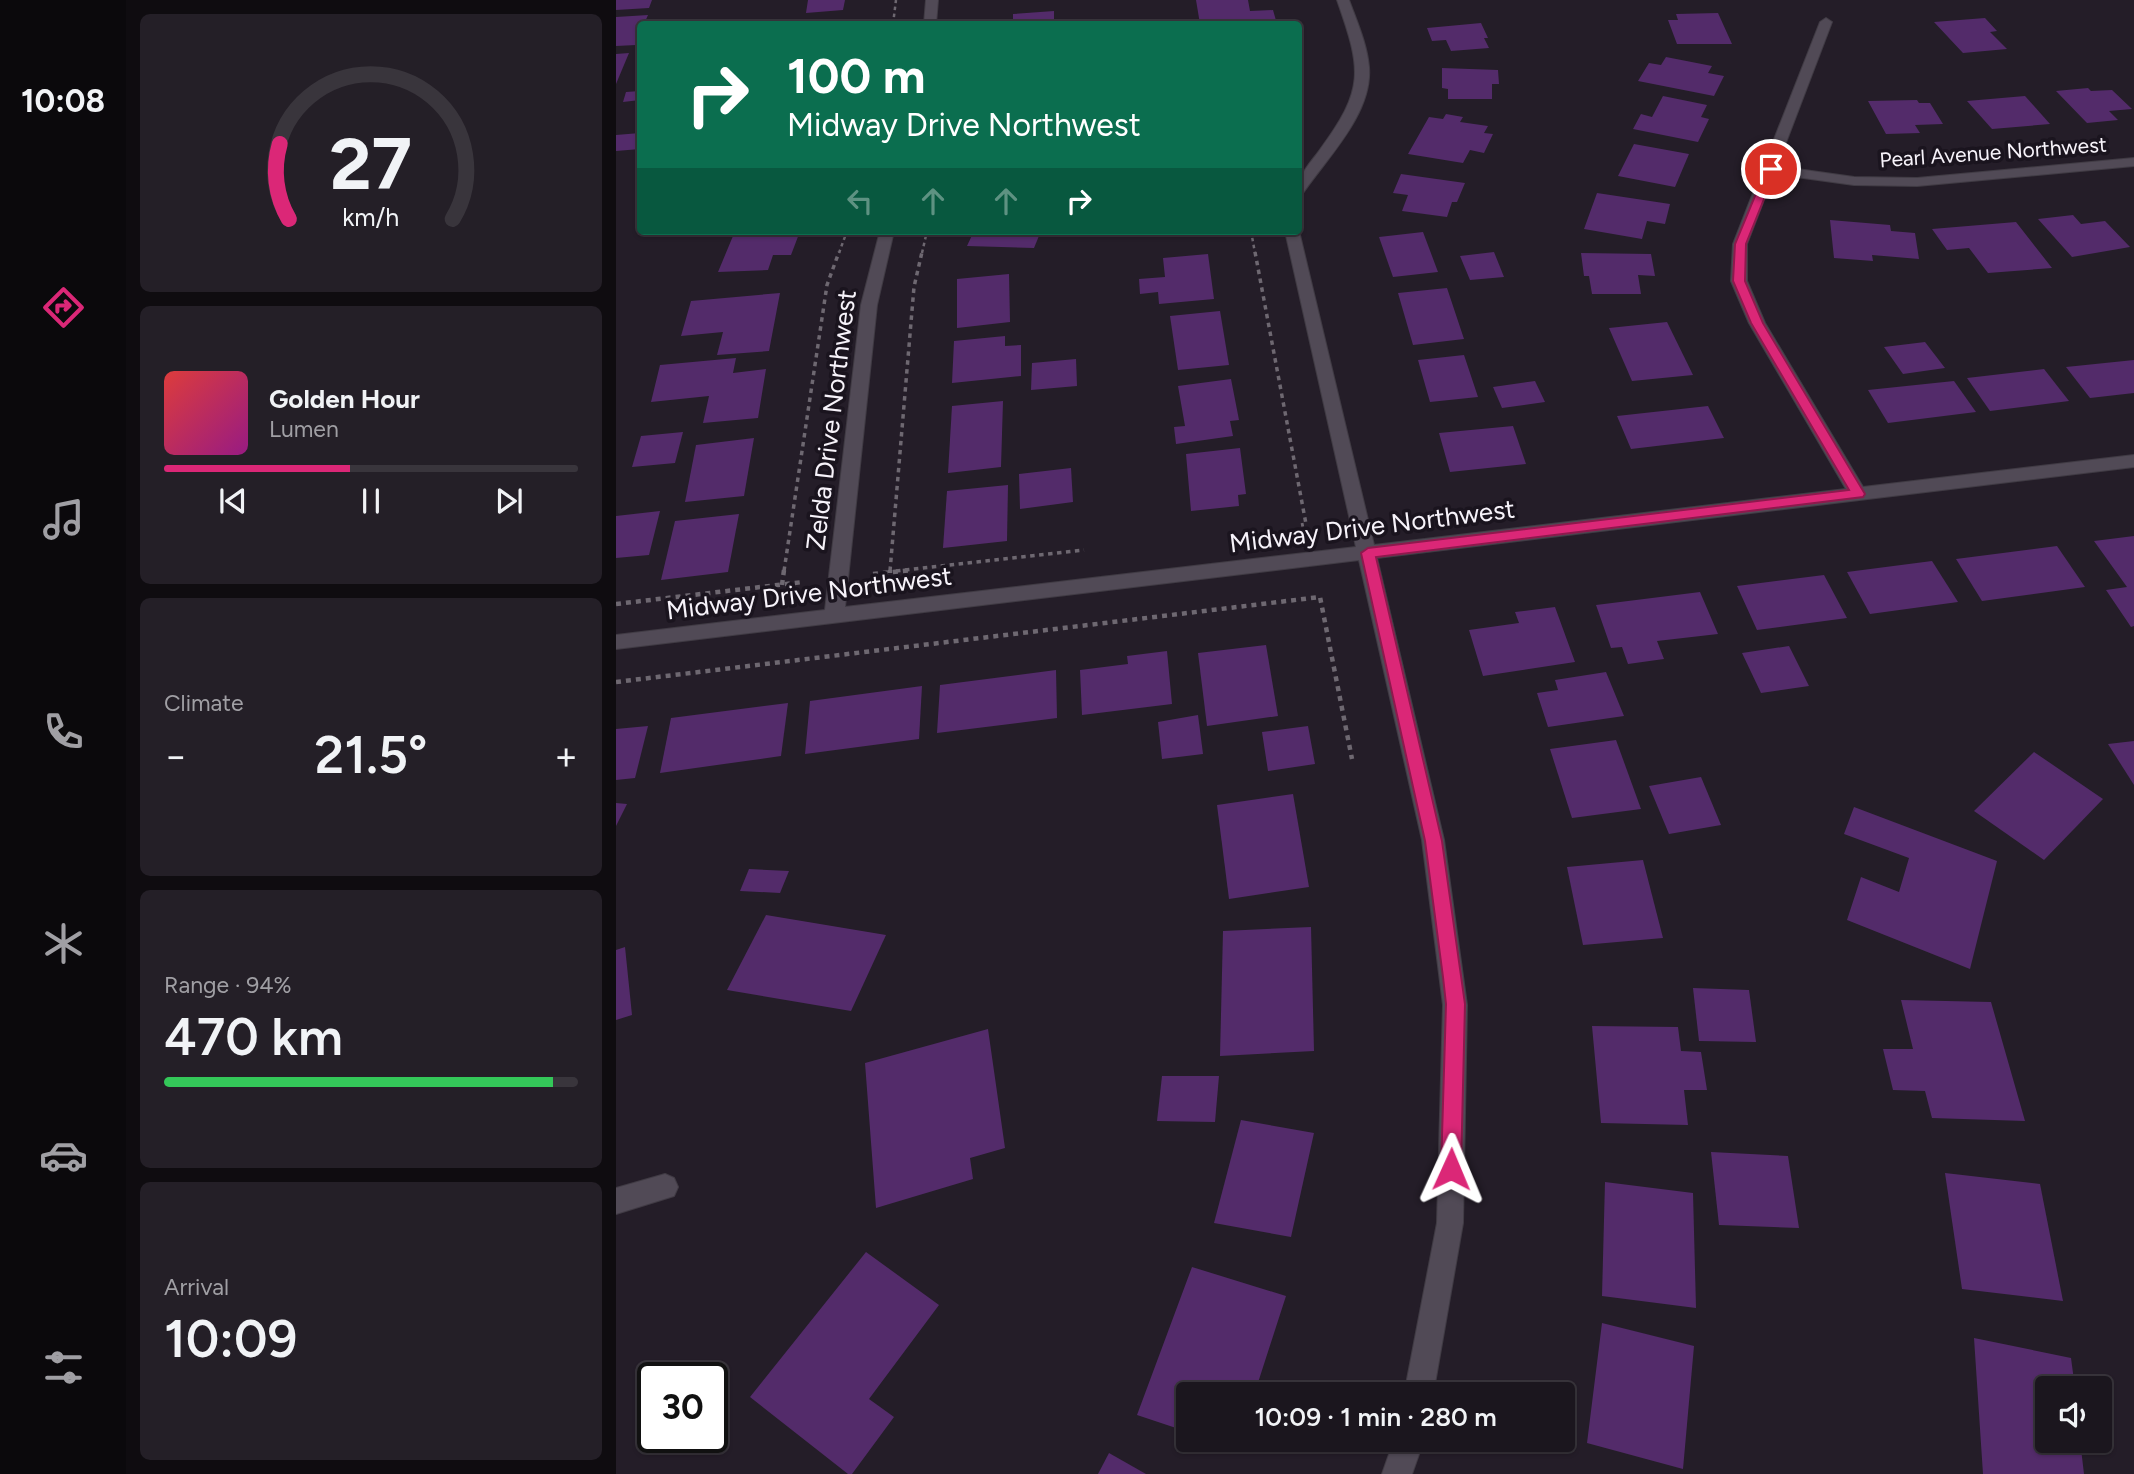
<!DOCTYPE html>
<meta charset="utf-8">
<style>
body{margin:0;font-family:Figtree,sans-serif;background:#241f27;color:#f1f3f6;height:100vh;display:flex;flex-direction:column;font-size:26px;white-space:nowrap}
*{box-sizing:border-box;margin:0}
p{font-size:23px;color:#a09fa4}
.icon{flex:none;width:38px;height:38px;fill:none;stroke:currentColor;stroke-width:2;stroke-linecap:round;stroke-linejoin:round}
.map{position:relative;flex:1;overflow:hidden}
.side{display:flex;flex-direction:column;gap:14px;padding:14px;background:#0f0c10;width:490px}
.side>*{flex:none}
.banner{position:absolute;left:21px;top:21px;width:665px;height:214px;border-radius:7px;box-shadow:0 2px 5px #0004,0 0 0 2px #39353c;background:#0b6e4f;color:#fff;overflow:hidden}
.buttons{position:absolute;left:1419px;top:1376px;display:grid;gap:14px}
.buttons a{display:grid;place-items:center;width:77px;height:77px;border-radius:7px;background:#1b161e;box-shadow:0 2px 5px #0004,0 0 0 2px #39353c;font-size:35px}
.speed{position:absolute;left:21px;top:1362px;display:flex;gap:14px;font-size:35px;font-weight:700;text-align:center}
.speed>*{display:grid;place-content:center;width:91px;height:91px;border-radius:50%;background:#1b161e;box-shadow:0 2px 5px #0004,0 0 0 2px #39353c;line-height:1}
.speed .limit{border:4px solid #111;border-radius:10px;background:#fff;color:#111}
.pin{position:absolute;display:grid;place-items:center;width:60px;height:60px;color:#fff;margin:-30px;border:4px solid #fff;border-radius:50%;box-shadow:0 2px 7px #0007}
.me{position:absolute;width:77px;margin:-38px;rotate:1deg;stroke-linejoin:round;filter:drop-shadow(0 0 5px #0008)}
.turn{display:flex;align-items:center;gap:24px;height:147px;padding:0 35px;font-size:32px}
.turn .icon{width:91px;height:91px;stroke-width:2.5}
.turn b{display:block;font-size:49px;line-height:60px}
.lanes{display:flex;align-items:center;height:66px;padding:0 35px;background:#0003;justify-content:center;gap:35px;direction:ltr}
.lanes .off{opacity:.35}
.big{font-size:52px;font-weight:600;line-height:1.1}
.side .tile{flex:1;display:flex;flex-direction:column;justify-content:center;gap:10px;min-width:0;padding:0 24px;border-radius:10px;background:#241f27}
.side .dial{align-items:center;gap:0}
.dial svg{height:182px;overflow:visible;fill:none;stroke:#39353c;stroke-width:7;stroke-linecap:round;text-anchor:middle}
.dial text{fill:#f1f3f6;stroke:none}
.song{display:flex;align-items:center;gap:21px}
.cover{width:84px;height:84px;border-radius:10px;background:linear-gradient(135deg,hsl(0 70% 55%),hsl(310 70% 35%))}
.played{height:7px;border-radius:4px;background:linear-gradient(90deg,#db2777 45%,#39353c 45%)}
.keys{display:flex;justify-content:space-around;direction:ltr}
.heat{display:flex;justify-content:space-between;align-items:center;font-size:38px;direction:ltr}
.charge{height:10px;border-radius:5px;background:linear-gradient(90deg,#34c759 94%,#39353c 0)}
.trip{position:absolute;left:560px;top:1382px;width:399px;height:70px;border-radius:7px;background:#1b161e;box-shadow:0 2px 5px #0004,0 0 0 2px #39353c;font-weight:600;line-height:70px;text-align:center}
main{display:flex;flex:1;min-height:0}
.dock{display:flex;flex-direction:column;width:126px;justify-content:space-around;align-items:center;background:#0b090c;color:#a09fa4}
.dock .icon{width:49px;height:49px}
.dock .selected{color:#db2777}
.dock b{font-size:32px;color:#f1f3f6}
.map>svg:first-child{display:block}
</style>
<main>
<nav class="dock">
<b>10:08</b>
<svg class="icon selected" aria-label="directions" viewBox="0 0 24 24"><path d="M12 3l9 9-9 9-9-9zM9 14v-3h6M13 9l2 2-2 2"/></svg>
<svg class="icon" aria-label="music" viewBox="0 0 24 24"><path d="M9 18V5l10-2v13"/><circle cx="6" cy="18" r="3"/><circle cx="16" cy="16" r="3"/></svg>
<svg class="icon" aria-label="phone" viewBox="0 0 24 24"><path d="M5 4h4l2 5-3 2q2 4 5 5l2-3 5 2v4C11 20 4 13 5 4z"/></svg>
<svg class="icon" aria-label="climate" viewBox="0 0 24 24"><path d="M12 3v18M4 7l16 10M4 17L20 7"/></svg>
<svg class="icon" aria-label="car" viewBox="0 0 24 24"><path d="M5 17H2v-5l4-1 3-4h7l3 4 3 1v5h-3M9 17h6M6 11h13"/><circle cx="7" cy="17" r="2"/><circle cx="17" cy="17" r="2"/></svg>
<svg class="icon" aria-label="filters" viewBox="0 0 24 24"><path d="M4 7h16M4 17h16"/><circle cx="9" cy="7" r="2"/><circle cx="15" cy="17" r="2"/></svg>
</nav>
<section class="side">
<div class="tile dial"><svg viewBox="0 0 100 80">
<path d="M14 69A42 42 0 1 1 86 69"/>
<path d="M14 69A42 42 0 0 1 10 36" stroke="#db2777"/>
<text x="50" y="56" font-size="32" font-weight="700">27</text>
<text x="50" y="72" font-size="11">km/h</text>
</svg></div>
<div class="tile">
<div class="song"><i class="cover"></i><div><b>Golden Hour</b><p>Lumen</p></div></div>
<div class="played"></div>
<div class="keys"><svg class="icon" aria-label="previous" viewBox="0 0 24 24"><path d="M18 5L8 12l10 7zM5 5v14"/></svg><svg class="icon" aria-label="pause" viewBox="0 0 24 24"><path d="M8 5v14M16 5v14"/></svg><svg class="icon" aria-label="next" viewBox="0 0 24 24"><path d="M6 5l10 7-10 7zM19 5v14"/></svg></div>
</div>
<div class="tile"><p>Climate</p>
<div class="heat"><a>−</a><b class="big">21.5°</b><a>+</a></div>
</div>
<div class="tile"><p>Range · 94%</p><b class="big">470 km</b><div class="charge"></div></div>
<div class="tile"><p>Arrival</p><b class="big">10:09</b></div>
</section>
<div class="map">
<svg width="1518" height="1474" viewBox="0 0 1518 1474">
<rect width="100%" height="100%" fill="#241d28"/>
<g fill="#532b6a">
<path d="M 0,0 L 36,0 L 33,8 L 0,10 Z"/>
<path d="M 192,0 L 229,0 L 227,10 L 190,13 Z"/>
<path d="M 580,0 L 632,0 L 634,11 L 657,10 L 661,24 L 584,24 Z"/>
<path d="M 438,11 L 438,24 L 397,24 L 397,14 Z"/>
<path d="M 1102,13 L 1116,44 L 1061,44 L 1052,20 L 1062,20 L 1060,14 Z"/>
<path d="M 32,15 L 28,24 L 24,24 L 20,45 L 0,46 L 0,17 Z"/>
<path d="M 1369,18 L 1381,31 L 1374,32 L 1391,49 L 1347,53 L 1318,22 Z"/>
<path d="M 865,23 L 872,38 L 868,38 L 873,48 L 835,51 L 830,40 L 816,41 L 811,28 Z"/>
<path d="M 13,53 L 0,84 L 0,54 Z"/>
<path d="M 1050,57 L 1096,66 L 1092,73 L 1108,76 L 1098,96 L 1022,81 L 1033,63 L 1045,65 Z"/>
<path d="M 826,68 L 882,70 L 883,84 L 876,84 L 876,99 L 832,99 L 832,89 L 826,88 Z"/>
<path d="M 1472,88 L 1475,91 L 1496,90 L 1516,109 L 1493,111 L 1502,120 L 1471,123 L 1440,91 Z"/>
<path d="M 24,91 L 24,100 L 7,102 L 10,92 Z"/>
<path d="M 1047,96 L 1091,105 L 1085,117 L 1093,119 L 1082,142 L 1017,129 L 1025,114 L 1036,117 Z"/>
<path d="M 1409,96 L 1434,124 L 1376,129 L 1351,101 Z"/>
<path d="M 1301,100 L 1303,103 L 1314,103 L 1327,124 L 1299,125 L 1304,133 L 1270,134 L 1252,101 Z"/>
<path d="M 830,114 L 847,117 L 844,122 L 872,126 L 868,133 L 877,134 L 868,153 L 854,150 L 847,163 L 792,154 L 813,117 L 827,119 Z"/>
<path d="M 24,133 L 24,149 L 0,151 L 0,135 Z"/>
<path d="M 1018,144 L 1073,154 L 1059,187 L 1002,176 Z"/>
<path d="M 785,174 L 849,183 L 841,202 L 836,202 L 831,217 L 786,211 L 792,195 L 777,193 Z"/>
<path d="M 981,193 L 1054,204 L 1049,224 L 1031,221 L 1026,239 L 968,229 Z"/>
<path d="M 1457,215 L 1465,224 L 1489,221 L 1514,247 L 1456,257 L 1422,219 Z"/>
<path d="M 1214,220 L 1274,225 L 1275,231 L 1299,233 L 1303,259 L 1256,255 L 1257,261 L 1218,258 Z"/>
<path d="M 1400,222 L 1436,268 L 1372,273 L 1353,248 L 1331,250 L 1316,229 Z"/>
<path d="M 358,231 L 425,231 L 418,248 L 351,246 Z"/>
<path d="M 807,232 L 822,272 L 777,277 L 763,237 Z"/>
<path d="M 183,234 L 175,255 L 157,255 L 152,270 L 102,272 L 117,236 Z"/>
<path d="M 878,252 L 888,277 L 854,280 L 844,256 Z"/>
<path d="M 965,253 L 1035,254 L 1039,276 L 1022,275 L 1025,294 L 976,294 L 973,276 L 968,276 Z"/>
<path d="M 592,254 L 598,299 L 543,304 L 542,292 L 524,294 L 523,279 L 549,277 L 547,258 Z"/>
<path d="M 393,274 L 394,322 L 341,328 L 341,279 Z"/>
<path d="M 831,288 L 848,339 L 797,345 L 782,293 Z"/>
<path d="M 164,293 L 153,351 L 101,355 L 107,332 L 65,336 L 75,301 Z"/>
<path d="M 604,311 L 613,365 L 562,370 L 554,316 Z"/>
<path d="M 1051,322 L 1077,375 L 1016,381 L 993,328 Z"/>
<path d="M 389,336 L 389,346 L 405,345 L 405,376 L 336,383 L 338,341 Z"/>
<path d="M 1309,342 L 1329,368 L 1287,374 L 1268,347 Z"/>
<path d="M 848,355 L 862,397 L 814,402 L 802,360 Z"/>
<path d="M 120,358 L 117,373 L 150,369 L 142,418 L 87,423 L 93,396 L 35,402 L 44,365 Z"/>
<path d="M 460,359 L 461,386 L 415,390 L 416,363 Z"/>
<path d="M 1518,360 L 1518,393 L 1474,398 L 1450,367 Z"/>
<path d="M 1428,369 L 1453,401 L 1374,411 L 1351,378 Z"/>
<path d="M 615,379 L 623,420 L 614,421 L 617,436 L 560,444 L 558,427 L 569,426 L 562,386 Z"/>
<path d="M 919,381 L 929,402 L 886,408 L 877,387 Z"/>
<path d="M 1338,381 L 1360,412 L 1272,423 L 1252,390 Z"/>
<path d="M 387,401 L 385,467 L 332,473 L 336,406 Z"/>
<path d="M 1092,406 L 1108,438 L 1015,449 L 1001,416 Z"/>
<path d="M 897,426 L 910,464 L 834,472 L 823,433 Z"/>
<path d="M 67,432 L 59,463 L 16,467 L 25,436 Z"/>
<path d="M 138,438 L 128,496 L 69,502 L 80,445 Z"/>
<path d="M 624,448 L 630,494 L 622,495 L 623,506 L 575,511 L 570,454 Z"/>
<path d="M 455,468 L 457,502 L 404,509 L 403,474 Z"/>
<path d="M 392,485 L 391,541 L 327,548 L 331,491 Z"/>
<path d="M 44,511 L 33,555 L 0,558 L 0,516 Z"/>
<path d="M 123,514 L 112,572 L 45,580 L 59,521 Z"/>
<path d="M 1518,536 L 1518,626 L 1515,627 L 1490,590 L 1511,587 L 1478,541 Z"/>
<path d="M 1441,546 L 1469,587 L 1366,601 L 1340,559 Z"/>
<path d="M 1316,561 L 1342,602 L 1254,614 L 1231,572 Z"/>
<path d="M 1208,575 L 1231,618 L 1141,630 L 1121,586 Z"/>
<path d="M 1084,592 L 1102,634 L 1041,641 L 1048,659 L 1012,664 L 1006,647 L 995,648 L 980,605 Z"/>
<path d="M 939,607 L 959,662 L 867,676 L 853,630 L 903,623 L 899,612 Z"/>
<path d="M 650,645 L 662,716 L 591,726 L 582,653 Z"/>
<path d="M 1173,646 L 1193,686 L 1145,693 L 1126,653 Z"/>
<path d="M 551,651 L 556,704 L 466,715 L 464,670 L 512,664 L 511,656 Z"/>
<path d="M 440,670 L 441,718 L 321,733 L 324,685 Z"/>
<path d="M 990,672 L 1008,716 L 932,727 L 921,693 L 942,690 L 939,680 Z"/>
<path d="M 306,686 L 303,739 L 189,754 L 194,701 Z"/>
<path d="M 172,703 L 165,756 L 44,773 L 55,718 Z"/>
<path d="M 582,715 L 587,754 L 546,759 L 542,722 Z"/>
<path d="M 32,726 L 19,778 L 0,780 L 0,729 Z"/>
<path d="M 692,726 L 699,764 L 652,771 L 646,732 Z"/>
<path d="M 1000,740 L 1025,809 L 956,818 L 934,749 Z"/>
<path d="M 1518,741 L 1518,785 L 1492,744 Z"/>
<path d="M 1418,752 L 1487,799 L 1428,860 L 1358,811 Z"/>
<path d="M 1085,777 L 1105,825 L 1053,834 L 1033,786 Z"/>
<path d="M 677,794 L 693,887 L 613,899 L 601,805 Z"/>
<path d="M 0,803 L 11,804 L 0,826 Z"/>
<path d="M 1238,807 L 1381,861 L 1354,969 L 1231,920 L 1245,877 L 1283,892 L 1293,858 L 1228,834 Z"/>
<path d="M 1027,860 L 1047,938 L 967,945 L 951,867 Z"/>
<path d="M 133,869 L 173,871 L 164,893 L 124,891 Z"/>
<path d="M 150,915 L 270,935 L 235,1011 L 111,990 Z"/>
<path d="M 695,927 L 698,1051 L 604,1056 L 607,931 Z"/>
<path d="M 9,947 L 16,1015 L 0,1020 L 0,950 Z"/>
<path d="M 1077,988 L 1133,990 L 1140,1042 L 1083,1041 Z"/>
<path d="M 1285,1000 L 1375,1002 L 1409,1121 L 1316,1118 L 1309,1091 L 1277,1090 L 1267,1049 L 1297,1049 Z"/>
<path d="M 976,1026 L 1062,1027 L 1065,1051 L 1085,1052 L 1091,1090 L 1068,1090 L 1072,1125 L 985,1123 Z"/>
<path d="M 372,1029 L 389,1148 L 354,1158 L 357,1179 L 260,1208 L 249,1063 Z"/>
<path d="M 546,1076 L 603,1076 L 599,1122 L 541,1121 Z"/>
<path d="M 625,1120 L 698,1133 L 675,1237 L 598,1223 Z"/>
<path d="M 1095,1152 L 1172,1156 L 1183,1228 L 1103,1225 Z"/>
<path d="M 1329,1173 L 1424,1184 L 1447,1301 L 1346,1289 Z"/>
<path d="M 989,1182 L 1077,1193 L 1080,1308 L 986,1296 Z"/>
<path d="M 250,1252 L 323,1305 L 253,1399 L 278,1417 L 236,1474 L 232,1474 L 134,1397 Z"/>
<path d="M 576,1267 L 670,1296 L 638,1395 L 572,1395 L 572,1432 L 521,1415 Z"/>
<path d="M 986,1323 L 1078,1346 L 1067,1469 L 971,1443 Z"/>
<path d="M 1358,1338 L 1455,1358 L 1459,1388 L 1432,1388 L 1432,1440 L 1464,1440 L 1468,1474 L 1367,1474 Z"/>
<path d="M 493,1453 L 530,1474 L 482,1474 Z"/>
</g>
<g fill="none" stroke-linecap="round" stroke-linejoin="round">
<g stroke="#403b44" stroke-width="2">
<g id="minor">
<path d="M 310,0 L 322,0 L 320,24 L 308,24 Z"/>
<path d="M 721,0 L 733,0 C 741,22 751,44 753,67 C 757,113 711,158 687,193 L 682,194 C 682,175 692,166 703,151 C 749,89 746,71 721,0 Z"/>
<path d="M 1210,18 L 1216,22 L 1161,166 L 1238,177 L 1301,178 L 1518,158 L 1518,166 L 1301,186 L 1238,185 L 1158,174 L 1131,244 L 1131,281 L 1149,323 L 1247,487 L 1518,455 L 1518,467 L 761,558 L 828,840 L 851,1005 L 847,1223 L 817,1395 L 788,1395 L 821,1223 L 827,1005 L 806,840 L 743,560 L 0,649 L 0,635 L 209,610 L 245,305 L 264,231 L 278,231 L 261,305 L 229,607 L 740,547 L 669,231 L 683,231 L 758,545 L 1230,489 L 1133,323 L 1115,281 L 1117,244 L 1204,22 Z"/>
<path d="M 49,1174 L 58,1178 L 62,1187 L 58,1196 L 0,1214 L 0,1188 Z"/>
<path d="M 778,1440 L 808,1440 L 796,1474 L 766,1474 Z"/>
</g>
</g>
<g stroke="#6e6871" stroke-width="2.5" stroke-dasharray="3.5 3.5" stroke-linecap="butt">
<path d="M 277,24 L 280,0"/>
<path d="M 635,231 L 639,253"/>
<path d="M 223,253 L 231,231"/>
<path d="M 306,253 L 311,231"/>
</g>
<g stroke="#6e6871" stroke-width="3.5" stroke-dasharray="4.5 4.5" stroke-linecap="butt">
<path d="M 639,252 L 690,524 L 685,525"/>
<path d="M 168,571 L 211,285 L 223,252"/>
<path d="M 274,571 L 298,287 L 306,252"/>
<path d="M 280,571 L 468,550"/>
</g>
<g stroke="#6e6871" stroke-width="4.5" stroke-dasharray="5 5" stroke-linecap="butt">
<path d="M 274,573 L 274,570"/>
<path d="M 257,574 L 296,570"/>
<path d="M 166,585 L 168,570"/>
<path d="M 0,604 L 187,582"/>
<path d="M 0,682 L 704,597 L 736,759"/>
</g>
<use href="#minor" fill="#514a56" fill-rule="evenodd"/>
</g>
<path fill="#db2777" stroke="#8e194d" stroke-width="2" d="M 1151,167 L 1160,169 L 1130,244 L 1129,281 L 1147,323 L 1249,494 L 1247,497 L 760,557 L 826,841 L 849,1004 L 845,1169 L 842,1176 L 835,1179 L 828,1176 L 825,1169 L 830,1004 L 827,977 L 809,841 L 745,553 L 752,548 L 1233,490 L 1135,323 L 1117,281 L 1119,244 Z"/>
<g text-anchor="middle" dominant-baseline="central" stroke-width="7" stroke-linejoin="round" paint-order="stroke">
<g font-size="21" fill="#f7f3fa" stroke="#1a141e">
<text transform="translate(1377 152) rotate(-4)">Pearl Avenue Northwest</text>
</g>
<g font-size="26" fill="#f7f3fa" stroke="#1a141e">
<text transform="translate(215 420) rotate(-83)">Zelda Drive Northwest</text>
<text transform="translate(756 526) rotate(-7)">Midway Drive Northwest</text>
<text transform="translate(193 593) rotate(-7)">Midway Drive Northwest</text>
</g>
</g>
</svg>
<div class="buttons">
<a><svg class="icon" aria-label="sound" viewBox="0 0 24 24"><path d="M4 9h4l5-4v14l-5-4H4zM17 9q2 3 0 6"/></svg></a>
</div>
<div class="speed"><div class="limit">30</div></div>
<div class="pin" style="left:1155px;top:169px;background:#d93025"><svg class="icon" aria-label="arrive" viewBox="0 0 24 24"><path d="M6 21V4h12l-3 4 3 4H6"/></svg></div>
<svg class="me" style="left:835px;top:1169px" viewBox="-20 -20 40 40"><path d="M0-17L14 15 0 8-14 15z" fill="#db2777" stroke="#fff" stroke-width="4"/></svg>
<div class="trip">10:09 · 1 min · 280 m</div>
<div class="banner">
<div class="turn"><svg class="icon" aria-label="right" viewBox="0 0 24 24"><path d="M7 20v-9h11M14 6l5 5-5 5"/></svg><div><b>100 m</b>Midway Drive Northwest</div></div>
<div class="lanes"><svg class="icon off" aria-label="left" viewBox="0 0 24 24"><path d="M17 20v-9H6M10 6l-5 5 5 5"/></svg><svg class="icon off" aria-label="ahead" viewBox="0 0 24 24"><path d="M12 20V5M6 11l6-6 6 6"/></svg><svg class="icon off" aria-label="ahead" viewBox="0 0 24 24"><path d="M12 20V5M6 11l6-6 6 6"/></svg><svg class="icon" aria-label="right" viewBox="0 0 24 24"><path d="M7 20v-9h11M14 6l5 5-5 5"/></svg></div>
</div>
</div>
</main>
